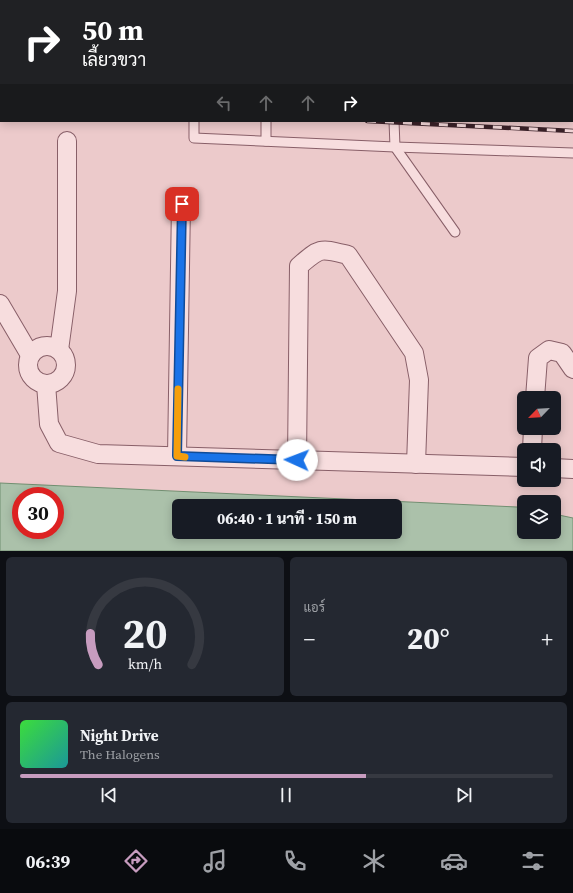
<!DOCTYPE html>
<html lang="th">
<meta charset="utf-8">
<style>
body{margin:0;font-family:"Source Serif 4",Sarabun,serif;background:#242831;color:#f1f3f6;height:100vh;display:flex;flex-direction:column;font-size:15px;white-space:nowrap}
*{box-sizing:border-box;margin:0}
p{font-size:13px;color:#9ea1a6}
.icon{flex:none;width:22px;height:22px;fill:none;stroke:currentColor;stroke-width:2;stroke-linecap:round;stroke-linejoin:round}
.map{position:relative;height:551px;overflow:hidden}
.details{display:flex;flex-direction:column;gap:6px;padding:6px;background:#0d0f14;flex:1}
.details>*{flex:none}
.banner{position:absolute;left:0px;top:0px;width:573px;height:122px;box-shadow:0 2px 10px #0003;background:#202124;color:#fff;overflow:hidden}
.needle{width:26px;rotate:245deg}
.buttons{position:absolute;left:517px;top:391px;display:grid;gap:8px}
.buttons a{display:grid;place-items:center;width:44px;height:44px;border-radius:6px;background:#171b24;box-shadow:0 2px 10px #0003;font-size:20px}
.speed{position:absolute;left:12px;top:487px;display:flex;gap:8px;font-size:20px;font-weight:700;text-align:center}
.speed>*{display:grid;place-content:center;width:52px;height:52px;border-radius:50%;background:#171b24;box-shadow:0 2px 10px #0003;line-height:1}
.speed .limit{border:6px solid #d22;background:#fff;color:#111}
.pin{position:absolute;display:grid;place-items:center;width:34px;height:34px;color:#fff;margin:-17px;border-radius:8px;box-shadow:0 2px 6px #0006}
.me{position:absolute;width:44px;margin:-22px;rotate:272deg;stroke-linejoin:round;filter:drop-shadow(0 0 3px #0008)}
.turn{display:flex;align-items:center;gap:14px;height:84px;padding:0 16px;font-size:18px}
.turn .icon{width:52px;height:52px;stroke-width:2.5}
.turn b{display:block;font-size:28px;line-height:34px}
.lanes{display:flex;align-items:center;height:38px;padding:0 16px;background:#0003;justify-content:center;gap:20px;direction:ltr}
.lanes .off{opacity:.35}
.big{font-size:30px;font-weight:800;line-height:1.1}
.details .widget{flex:1;display:flex;flex-direction:column;justify-content:center;gap:6px;min-width:0;padding:0 14px;border-radius:6px;background:#242831}
.details .dial{align-items:center;gap:0}
.dial svg{height:104px;overflow:visible;fill:none;stroke:#363941;stroke-width:7;stroke-linecap:round;text-anchor:middle}
.dial text{fill:#f1f3f6;stroke:none}
.song{display:flex;align-items:center;gap:12px}
.cover{width:48px;height:48px;border-radius:6px;background:linear-gradient(135deg,hsl(120 70% 55%),hsl(180 70% 35%))}
.played{height:4px;border-radius:2px;background:linear-gradient(90deg,#c79cbf 65%,#363941 65%)}
.keys{display:flex;justify-content:space-around;direction:ltr}
.heat{display:flex;justify-content:space-between;align-items:center;font-size:22px;direction:ltr}
.details .tiles{flex:1;display:grid;gap:6px;grid-template-columns:1fr 1fr}
.widget:last-child{grid-column:span 2}
.trip{position:absolute;left:172px;top:499px;width:230px;height:40px;border-radius:6px;background:#171b24;box-shadow:0 2px 10px #0003;font-weight:800;line-height:40px;text-align:center}
.tabs{display:flex;height:64px;justify-content:space-around;align-items:center;background:#090b0e;color:#9ea1a6}
.tabs .icon{width:28px;height:28px}
.tabs .on{color:#c79cbf}
.tabs b{font-size:18px;color:#f1f3f6}
.map>svg:first-child{display:block}
</style>
<div class="map">
<svg width="573" height="551" viewBox="0 0 573 551">
<rect width="100%" height="100%" fill="#eccacb"/>
<path fill="#abc1aa" stroke="#718f71" fill-rule="evenodd" d="M 0,483 L 517,507 L 524,508 L 524,532 L 554,532 L 554,514 L 573,518 L 573,551 L 0,551 ZM 21,496 L 55,496 L 55,530 L 21,530 ZM 179,506 L 395,506 L 395,532 L 179,532 Z"/>
<g fill="none" stroke-linecap="round" stroke-linejoin="round">
<g stroke="#885f68" stroke-width="11">
<g id="service">
<path d="M 194,121 L 194,138 L 395,147 L 573,153"/>
<path d="M 266,121 L 266,141"/>
<path d="M 394,121 L 395,147 L 455,232"/>
</g>
</g>
<g stroke="#885f68" stroke-width="20">
<g id="minor">
<path d="M 0,304 L 30,355"/>
<circle cx="47" cy="365" r="19"/>
<path d="M 59,350 L 67,291 L 67,141"/>
<path d="M 46,384 L 49,424 L 59,443 L 98,454 L 524,467"/>
<path d="M 535,398 L 538,358 L 549,350 L 562,353 L 573,369"/>
<path d="M 532,450 L 533,428"/>
<path d="M 177,456 L 181,204"/>
<path d="M 297,460 L 299,266 C 321,247 320,248 348,255 L 414,353 L 419,380 L 416,464"/>
<path d="M 554,468 L 573,469"/>
</g>
</g>
<g stroke="#885f68" stroke-width="24">
<g id="tertiary">
<path d="M 0,86 L 1,86"/>
<path d="M 572,109 L 573,109"/>
</g>
</g>
<use href="#service" stroke="#f7ddde" stroke-width="9"/>
<use href="#minor" stroke="#f7ddde" stroke-width="18"/>
<use href="#tertiary" stroke="#f7ddde" stroke-width="22"/>
<g stroke="#3a2128" stroke-width="4.5">
<g id="rail">
<path d="M 0,26 L 1,26"/>
<path d="M 0,36 L 1,36"/>
<path d="M 0,49 L 1,49"/>
<path d="M 572,54 L 573,54"/>
<path d="M 0,60 L 1,60"/>
<path d="M 572,64 L 573,64"/>
<path d="M 0,68 L 1,68"/>
<path d="M 0,78 L 1,79"/>
<path d="M 0,89 L 1,89"/>
<path d="M 572,98 L 573,98"/>
<path d="M 0,101 L 1,101"/>
<path d="M 572,109 L 573,109"/>
<path d="M 572,119 L 573,119"/>
<path d="M 367,121 L 573,131"/>
</g>
</g>
<use href="#rail" stroke="#f4d9da" stroke-width="3" stroke-dasharray="9" stroke-linecap="butt"/>
</g>
<g fill="none" stroke-linecap="round" stroke-linejoin="round">
<g stroke="#114b97" stroke-width="10">
<path id="route" d="M 182,204 L 177,456 L 297,460"/>
</g>
<use href="#route" stroke="#1a73e8" stroke-width="7"/>
<path stroke="#f59e0b" stroke-width="7" d="M 178,389 L 177,456 L 185,457"/>
</g>
</svg>
<div class="buttons">
<a><svg class="needle" viewBox="-14 -14 28 28"><path d="M0-13l5 13h-10z" fill="#e53935"/><path d="M0 13l5-13h-10z" fill="#9ea1a6"/></svg></a>
<a><svg class="icon" aria-label="sound" viewBox="0 0 24 24"><path d="M4 9h4l5-4v14l-5-4H4zM17 9q2 3 0 6"/></svg></a>
<a><svg class="icon" aria-label="layers" viewBox="0 0 24 24"><path d="M12 4l9 5-9 5-9-5zM3 14l9 5 9-5"/></svg></a>
</div>
<div class="speed"><div class="limit">30</div></div>
<div class="pin" style="left:182px;top:204px;background:#d93025"><svg class="icon" aria-label="arrive" viewBox="0 0 24 24"><path d="M6 21V4h12l-3 4 3 4H6"/></svg></div>
<svg class="me" style="left:297px;top:460px" viewBox="-20 -20 40 40"><circle r="19" fill="#fff"/><path d="M0-13L10 11 0 6-10 11z" fill="#1a73e8"/></svg>
<div class="trip">06:40 · 1 นาที · 150 m</div>
<div class="banner">
<div class="turn"><svg class="icon" aria-label="right" viewBox="0 0 24 24"><path d="M7 20v-9h11M14 6l5 5-5 5"/></svg><div><b>50 m</b>เลี้ยวขวา</div></div>
<div class="lanes"><svg class="icon off" aria-label="left" viewBox="0 0 24 24"><path d="M17 20v-9H6M10 6l-5 5 5 5"/></svg><svg class="icon off" aria-label="ahead" viewBox="0 0 24 24"><path d="M12 20V5M6 11l6-6 6 6"/></svg><svg class="icon off" aria-label="ahead" viewBox="0 0 24 24"><path d="M12 20V5M6 11l6-6 6 6"/></svg><svg class="icon" aria-label="right" viewBox="0 0 24 24"><path d="M7 20v-9h11M14 6l5 5-5 5"/></svg></div>
</div>
</div>
<section class="details">
<div class="tiles">
<div class="widget dial"><svg viewBox="0 0 100 80">
<path d="M14 69A42 42 0 1 1 86 69"/>
<path d="M14 69A42 42 0 0 1 8 45" stroke="#c79cbf"/>
<text x="50" y="56" font-size="32" font-weight="700">20</text>
<text x="50" y="72" font-size="11">km/h</text>
</svg></div>
<div class="widget"><p>แอร์</p>
<div class="heat"><a>−</a><b class="big">20°</b><a>+</a></div>
</div>
<div class="widget">
<div class="song"><i class="cover"></i><div><b>Night Drive</b><p>The Halogens</p></div></div>
<div class="played"></div>
<div class="keys"><svg class="icon" aria-label="previous" viewBox="0 0 24 24"><path d="M18 5L8 12l10 7zM5 5v14"/></svg><svg class="icon" aria-label="pause" viewBox="0 0 24 24"><path d="M8 5v14M16 5v14"/></svg><svg class="icon" aria-label="next" viewBox="0 0 24 24"><path d="M6 5l10 7-10 7zM19 5v14"/></svg></div>
</div>
</div>
</section>
<nav class="tabs">
<b>06:39</b>
<svg class="icon on" aria-label="directions" viewBox="0 0 24 24"><path d="M12 3l9 9-9 9-9-9zM9 14v-3h6M13 9l2 2-2 2"/></svg>
<svg class="icon" aria-label="music" viewBox="0 0 24 24"><path d="M9 18V5l10-2v13"/><circle cx="6" cy="18" r="3"/><circle cx="16" cy="16" r="3"/></svg>
<svg class="icon" aria-label="phone" viewBox="0 0 24 24"><path d="M5 4h4l2 5-3 2q2 4 5 5l2-3 5 2v4C11 20 4 13 5 4z"/></svg>
<svg class="icon" aria-label="climate" viewBox="0 0 24 24"><path d="M12 3v18M4 7l16 10M4 17L20 7"/></svg>
<svg class="icon" aria-label="car" viewBox="0 0 24 24"><path d="M5 17H2v-5l4-1 3-4h7l3 4 3 1v5h-3M9 17h6M6 11h13"/><circle cx="7" cy="17" r="2"/><circle cx="17" cy="17" r="2"/></svg>
<svg class="icon" aria-label="filters" viewBox="0 0 24 24"><path d="M4 7h16M4 17h16"/><circle cx="9" cy="7" r="2"/><circle cx="15" cy="17" r="2"/></svg>
</nav>
